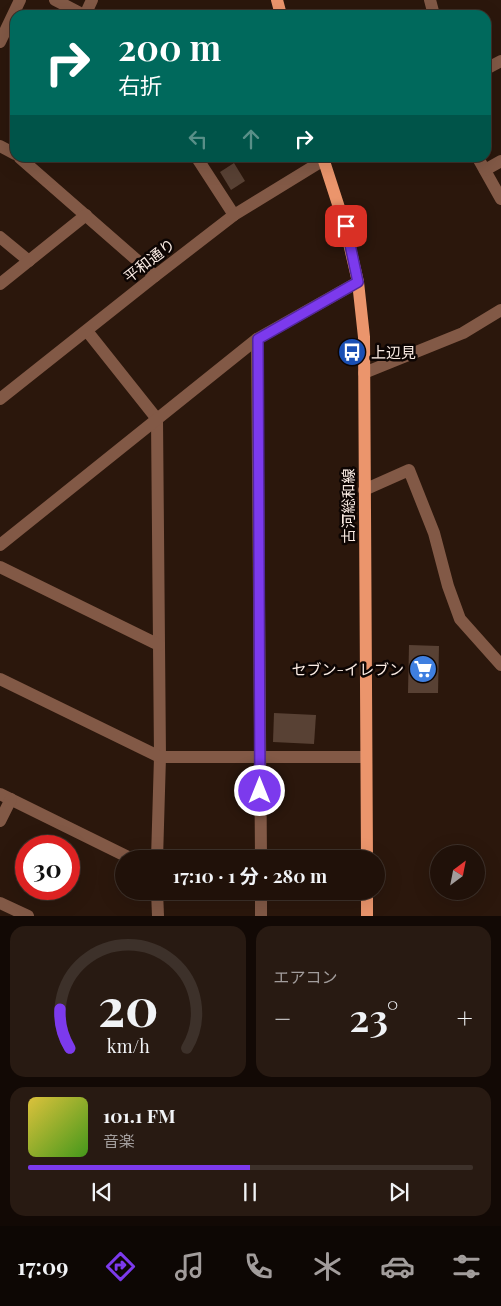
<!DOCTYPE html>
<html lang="ja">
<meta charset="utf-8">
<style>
body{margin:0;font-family:"Playfair Display","Noto Sans JP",serif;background:#281a12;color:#f1f3f6;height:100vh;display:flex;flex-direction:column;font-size:19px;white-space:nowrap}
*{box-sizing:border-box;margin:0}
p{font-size:16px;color:#a29d9c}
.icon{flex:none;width:28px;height:28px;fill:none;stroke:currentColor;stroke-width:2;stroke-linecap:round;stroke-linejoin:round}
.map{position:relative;height:916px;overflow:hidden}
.details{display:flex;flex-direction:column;gap:10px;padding:10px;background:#120905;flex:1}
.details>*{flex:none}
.top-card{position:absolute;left:10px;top:10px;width:481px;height:152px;border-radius:15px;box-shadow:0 5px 20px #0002,0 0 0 1px #3d312a;background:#00695c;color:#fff;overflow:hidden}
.needle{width:32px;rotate:32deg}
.buttons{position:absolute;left:430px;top:845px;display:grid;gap:10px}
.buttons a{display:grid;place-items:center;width:55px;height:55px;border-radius:50%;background:#201109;box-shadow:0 5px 20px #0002,0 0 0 1px #3d312a;font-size:25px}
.speed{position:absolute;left:15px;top:835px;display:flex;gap:10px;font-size:25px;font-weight:700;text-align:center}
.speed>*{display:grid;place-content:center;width:65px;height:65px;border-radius:50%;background:#201109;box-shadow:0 5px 20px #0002,0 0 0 1px #3d312a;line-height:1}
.speed .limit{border:8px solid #d22;background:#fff;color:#111}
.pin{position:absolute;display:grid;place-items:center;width:42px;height:42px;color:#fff;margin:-21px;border-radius:10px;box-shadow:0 2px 8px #0006}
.me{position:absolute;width:55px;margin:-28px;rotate:0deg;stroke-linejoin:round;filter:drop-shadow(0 0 4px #0008)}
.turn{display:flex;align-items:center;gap:18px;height:105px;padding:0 25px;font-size:22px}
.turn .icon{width:65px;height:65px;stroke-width:2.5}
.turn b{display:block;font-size:35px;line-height:42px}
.lanes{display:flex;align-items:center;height:48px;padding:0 25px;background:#0003;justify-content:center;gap:25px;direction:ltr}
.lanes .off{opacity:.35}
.big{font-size:38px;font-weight:700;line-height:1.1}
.details .card{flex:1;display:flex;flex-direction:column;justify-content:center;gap:8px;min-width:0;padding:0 18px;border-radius:15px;background:#281a12}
.details .dial{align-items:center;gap:0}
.dial svg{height:130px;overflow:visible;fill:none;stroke:#3d312a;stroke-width:7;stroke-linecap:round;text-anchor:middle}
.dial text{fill:#f1f3f6;stroke:none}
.song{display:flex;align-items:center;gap:15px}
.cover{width:60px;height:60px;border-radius:8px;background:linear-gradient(135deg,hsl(50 70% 55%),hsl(100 70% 35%))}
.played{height:5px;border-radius:2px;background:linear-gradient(90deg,#7c3aed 50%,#3d312a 50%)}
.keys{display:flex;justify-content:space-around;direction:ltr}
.heat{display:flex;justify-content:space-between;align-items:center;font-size:28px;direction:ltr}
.details .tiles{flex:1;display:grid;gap:10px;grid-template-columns:1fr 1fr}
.card:last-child{grid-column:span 2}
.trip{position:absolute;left:115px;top:850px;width:270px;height:50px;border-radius:25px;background:#201109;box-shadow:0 5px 20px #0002,0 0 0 1px #3d312a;font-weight:700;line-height:50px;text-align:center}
.menu{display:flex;height:80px;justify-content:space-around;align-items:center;background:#0d0704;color:#a29d9c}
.menu .icon{width:35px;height:35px}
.menu .on{color:#7c3aed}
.menu b{font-size:22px;color:#f1f3f6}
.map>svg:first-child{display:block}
</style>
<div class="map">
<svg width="501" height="916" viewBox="0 0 501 916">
<rect width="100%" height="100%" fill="#2b170c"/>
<g fill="#584134">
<path d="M 234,163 L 245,181 L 231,190 L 220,172 Z"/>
<path d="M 409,645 L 439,646 L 438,693 L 408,693 Z"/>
<path d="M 274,713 L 316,715 L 314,744 L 273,742 Z"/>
</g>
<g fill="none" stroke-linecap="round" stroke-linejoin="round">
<g stroke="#825946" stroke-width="12">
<path d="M 55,0 L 84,15"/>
<path d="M 430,0 L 434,15"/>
<path d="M 85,15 L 92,0"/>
<path d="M 0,42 L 20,0"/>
<path d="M 486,69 L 501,61"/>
<path d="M 0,146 L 15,154"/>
<path d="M 20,158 L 155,276"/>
<path d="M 197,158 L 234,215"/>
<path d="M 478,158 L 501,199"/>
<path d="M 485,170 L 501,161"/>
<path d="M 0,237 L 29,261"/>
<path d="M 0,284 L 86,215"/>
<path d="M 87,331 L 157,419 L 160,757 L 157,859"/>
<path d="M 257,339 L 261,859"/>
<path d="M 364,373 L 463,333 L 501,310"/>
<path d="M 0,399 L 155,276 L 234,215 L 327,158"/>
<path d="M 364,490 L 409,470 L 434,533 L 448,586 L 460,619 L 501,665"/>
<path d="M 0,545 L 257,339 L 358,282"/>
<path d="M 0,567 L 159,645"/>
<path d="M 0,679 L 160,757 L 366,757"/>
<path d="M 0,794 L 132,859"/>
<path d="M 0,821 L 11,799"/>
<path d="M 157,891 L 158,916"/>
<path d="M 261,891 L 261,916"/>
<path d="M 0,903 L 28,916"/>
</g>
<g stroke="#eb956c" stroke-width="12">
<path d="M 277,0 L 281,15"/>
<path d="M 323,158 L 345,226 L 358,282 L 364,337 L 367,859"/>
<path d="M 367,891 L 367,916"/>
</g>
</g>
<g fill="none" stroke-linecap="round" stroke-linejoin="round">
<g stroke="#51269a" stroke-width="12">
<path id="route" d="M 260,791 L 258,339 L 358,282 L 346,226"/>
</g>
<use href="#route" stroke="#7c3aed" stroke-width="9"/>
</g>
<defs>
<g id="bus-disc" transform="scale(1.4375)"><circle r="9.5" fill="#1a4fb4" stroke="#0d0503"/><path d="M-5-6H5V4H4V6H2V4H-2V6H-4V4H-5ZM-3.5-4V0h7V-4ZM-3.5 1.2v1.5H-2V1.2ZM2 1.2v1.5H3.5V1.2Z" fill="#fff"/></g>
<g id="supermarket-disc" transform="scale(1.4375)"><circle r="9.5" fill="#3f7fe0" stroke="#0d0503"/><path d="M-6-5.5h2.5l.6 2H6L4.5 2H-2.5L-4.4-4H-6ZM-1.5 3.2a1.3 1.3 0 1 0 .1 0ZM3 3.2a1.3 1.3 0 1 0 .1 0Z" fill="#fff"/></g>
</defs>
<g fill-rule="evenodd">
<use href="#bus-disc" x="352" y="352"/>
<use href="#supermarket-disc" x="423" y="669"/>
</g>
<g text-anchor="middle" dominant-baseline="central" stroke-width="5" stroke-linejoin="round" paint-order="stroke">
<g font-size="15" fill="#fbece4" stroke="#0d0503">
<text transform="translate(149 260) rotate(-38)">平和通り</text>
<text transform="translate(348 506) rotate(-90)">古河総和線</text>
</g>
<g font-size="15" fill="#fbece4" stroke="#0d0503" text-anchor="start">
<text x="371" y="352">上辺見</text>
<text x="404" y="669" text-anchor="end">セブン-イレブン</text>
</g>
</g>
</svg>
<div class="buttons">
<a><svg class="needle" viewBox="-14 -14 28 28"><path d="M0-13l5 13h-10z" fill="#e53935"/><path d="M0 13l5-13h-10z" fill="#a29d9c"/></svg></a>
</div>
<div class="speed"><div class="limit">30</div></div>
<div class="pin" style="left:346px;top:226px;background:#d93025"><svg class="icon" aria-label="arrive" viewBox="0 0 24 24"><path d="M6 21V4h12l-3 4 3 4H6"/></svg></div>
<svg class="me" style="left:260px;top:791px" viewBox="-20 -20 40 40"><circle r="17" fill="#7c3aed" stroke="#fff" stroke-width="3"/><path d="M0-11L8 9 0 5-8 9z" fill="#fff"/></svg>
<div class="trip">17:10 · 1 分 · 280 m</div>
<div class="top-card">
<div class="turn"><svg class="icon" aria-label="right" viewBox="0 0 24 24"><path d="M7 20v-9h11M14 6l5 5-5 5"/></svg><div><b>200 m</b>右折</div></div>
<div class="lanes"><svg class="icon off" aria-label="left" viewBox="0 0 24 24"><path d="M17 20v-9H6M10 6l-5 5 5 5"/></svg><svg class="icon off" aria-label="ahead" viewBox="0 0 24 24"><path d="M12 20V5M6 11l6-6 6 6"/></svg><svg class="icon" aria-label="right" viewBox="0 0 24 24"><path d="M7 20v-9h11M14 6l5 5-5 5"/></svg></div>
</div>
</div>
<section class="details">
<div class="tiles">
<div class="card dial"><svg viewBox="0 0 100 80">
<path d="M14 69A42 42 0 1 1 86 69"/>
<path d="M14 69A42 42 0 0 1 8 45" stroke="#7c3aed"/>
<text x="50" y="56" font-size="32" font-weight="700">20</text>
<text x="50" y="72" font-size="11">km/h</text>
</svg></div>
<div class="card"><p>エアコン</p>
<div class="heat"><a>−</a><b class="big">23°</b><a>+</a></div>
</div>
<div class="card">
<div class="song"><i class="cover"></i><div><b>101.1 FM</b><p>音楽</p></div></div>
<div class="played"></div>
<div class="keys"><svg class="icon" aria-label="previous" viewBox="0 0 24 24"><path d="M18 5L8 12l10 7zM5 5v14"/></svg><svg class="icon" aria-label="pause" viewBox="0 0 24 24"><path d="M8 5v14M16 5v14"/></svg><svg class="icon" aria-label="next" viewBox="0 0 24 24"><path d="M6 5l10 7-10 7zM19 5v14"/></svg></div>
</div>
</div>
</section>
<nav class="menu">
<b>17:09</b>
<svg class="icon on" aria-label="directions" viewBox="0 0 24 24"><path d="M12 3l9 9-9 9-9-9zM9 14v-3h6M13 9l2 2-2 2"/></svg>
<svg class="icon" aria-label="music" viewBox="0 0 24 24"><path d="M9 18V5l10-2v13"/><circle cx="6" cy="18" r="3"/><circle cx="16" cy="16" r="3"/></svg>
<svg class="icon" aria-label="phone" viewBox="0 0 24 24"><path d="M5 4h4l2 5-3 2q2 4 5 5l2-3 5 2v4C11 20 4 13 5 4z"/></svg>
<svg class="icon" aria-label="climate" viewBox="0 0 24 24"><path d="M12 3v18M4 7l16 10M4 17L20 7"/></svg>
<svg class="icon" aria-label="car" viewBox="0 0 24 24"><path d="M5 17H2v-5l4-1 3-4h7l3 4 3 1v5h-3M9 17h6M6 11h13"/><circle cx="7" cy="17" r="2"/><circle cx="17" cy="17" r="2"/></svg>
<svg class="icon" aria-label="filters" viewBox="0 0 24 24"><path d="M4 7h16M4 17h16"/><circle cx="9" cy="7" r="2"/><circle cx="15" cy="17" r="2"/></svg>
</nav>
